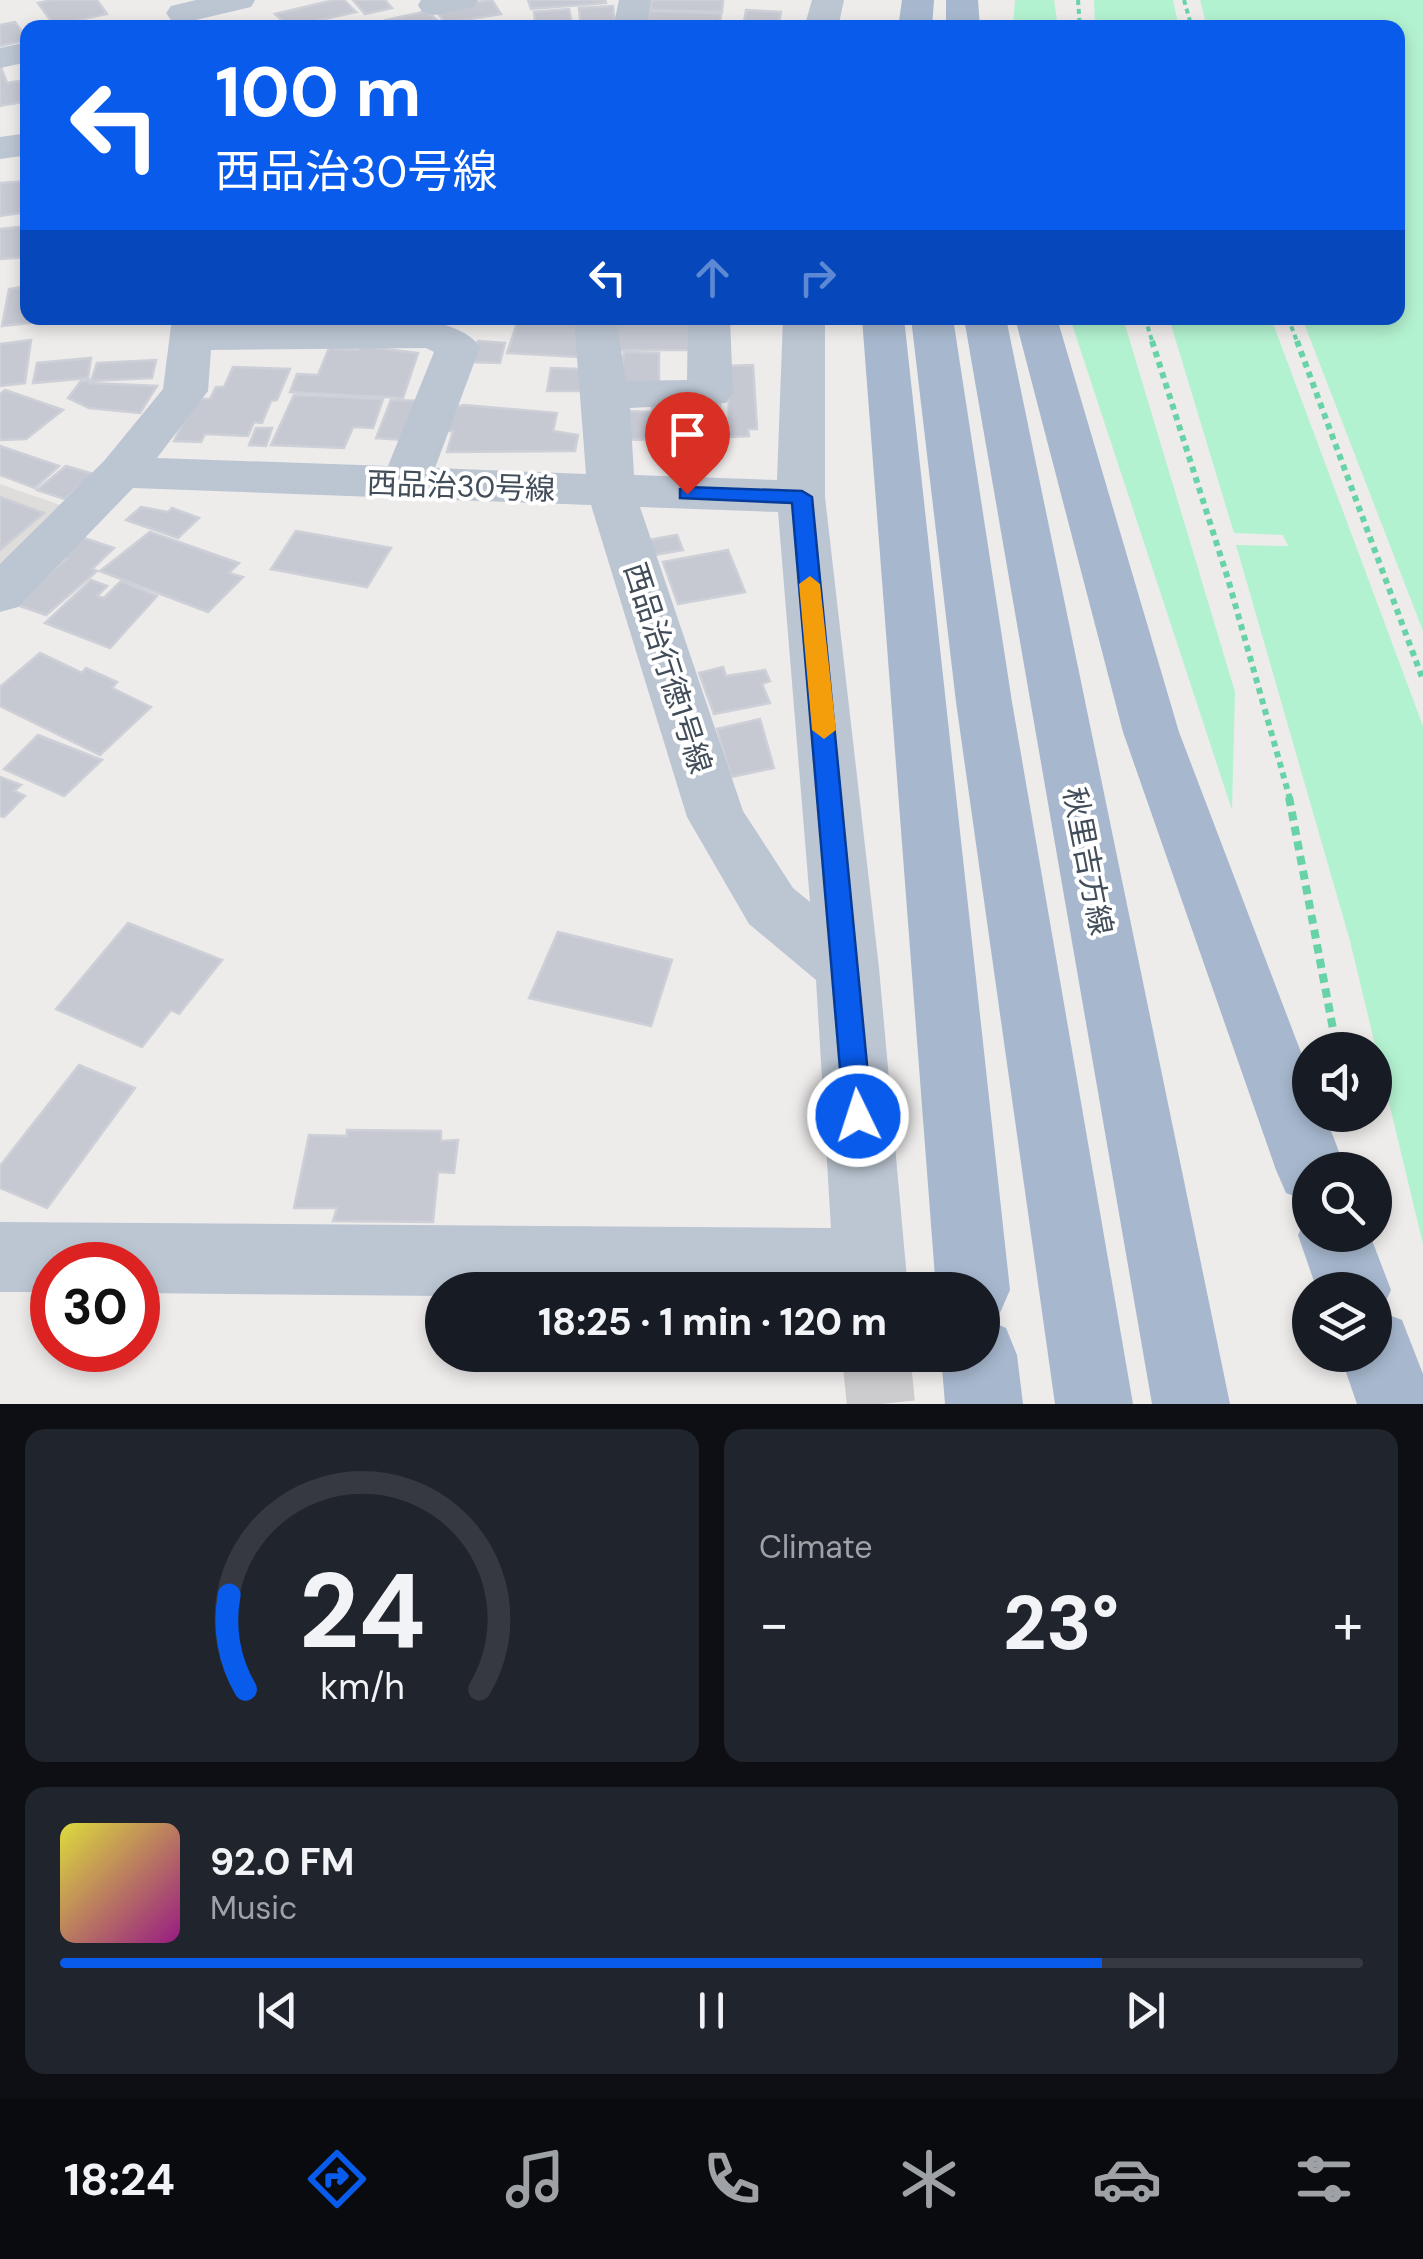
<!DOCTYPE html>
<meta charset="utf-8">
<style>
body{margin:0;font-family:"DM Sans","Noto Sans JP",sans-serif;background:#20242c;color:#f1f3f6;height:100vh;display:flex;flex-direction:column;font-size:38px;white-space:nowrap}
*{box-sizing:border-box;margin:0}
p{font-size:32px;color:#9ea1a6}
.icon{flex:none;width:55px;height:55px;fill:none;stroke:currentColor;stroke-width:2;stroke-linecap:round;stroke-linejoin:round}
.map{position:relative;height:1404px;overflow:hidden}
.details{display:flex;flex-direction:column;gap:25px;padding:25px;background:#0d0f14;flex:1}
.details>*{flex:none}
.guide{position:absolute;left:20px;top:20px;width:1385px;height:305px;border-radius:20px;box-shadow:0 5px 15px #0003;background:#085beb;color:#fff;overflow:hidden}
.controls{position:absolute;left:1292px;top:1032px;display:grid;gap:20px}
.controls a{display:grid;place-items:center;width:100px;height:100px;border-radius:50%;background:#171b24;box-shadow:0 5px 15px #0003;font-size:50px}
.speed{position:absolute;left:30px;top:1242px;display:flex;gap:20px;font-size:50px;font-weight:700;text-align:center}
.speed>*{display:grid;place-content:center;width:130px;height:130px;border-radius:50%;background:#171b24;box-shadow:0 5px 15px #0003;line-height:1}
.speed .limit{border:15px solid #d22;background:#fff;color:#111}
.pin{position:absolute;display:grid;place-items:center;width:85px;height:85px;color:#fff;margin:-102px -42px;border-radius:50% 50% 50% 0;rotate:-45deg;box-shadow:0 0 10px #0007}
.pin .icon{rotate:45deg}
.me{position:absolute;width:110px;margin:-55px;rotate:356deg;stroke-linejoin:round;filter:drop-shadow(0 0 8px #0008)}
.turn{display:flex;align-items:center;gap:35px;height:210px;padding:0 30px;font-size:45px}
.turn .icon{width:130px;height:130px;stroke-width:2.5}
.turn b{display:block;font-size:70px;line-height:85px}
.lanes{display:flex;align-items:center;height:95px;padding:0 30px;background:#0003;justify-content:center;gap:50px;direction:ltr}
.lanes .off{opacity:.35}
.big{font-size:75px;font-weight:800;line-height:1.1}
.details .widget{flex:1;display:flex;flex-direction:column;justify-content:center;gap:15px;min-width:0;padding:0 35px;border-radius:20px;background:#20242c}
.details .dial{align-items:center;gap:0}
.dial svg{height:260px;overflow:visible;fill:none;stroke:#363941;stroke-width:7;stroke-linecap:round;text-anchor:middle}
.dial text{fill:#f1f3f6;stroke:none}
.song{display:flex;align-items:center;gap:30px}
.cover{width:120px;height:120px;border-radius:15px;background:linear-gradient(135deg,hsl(60 70% 55%),hsl(310 70% 35%))}
.played{height:10px;border-radius:5px;background:linear-gradient(90deg,#085beb 80%,#363941 80%)}
.keys{display:flex;justify-content:space-around;direction:ltr}
.heat{display:flex;justify-content:space-between;align-items:center;font-size:55px;direction:ltr}
.details .tiles{flex:1;display:grid;gap:25px;grid-template-columns:1fr 1fr}
.widget:last-child{grid-column:span 2}
.trip{position:absolute;left:425px;top:1272px;width:575px;height:100px;border-radius:50px;background:#171b24;box-shadow:0 5px 15px #0003;font-weight:800;line-height:100px;text-align:center}
.dock{display:flex;height:160px;justify-content:space-around;align-items:center;background:#090b0e;color:#9ea1a6}
.dock .icon{width:70px;height:70px}
.dock .selected{color:#085beb}
.dock b{font-size:45px;color:#f1f3f6}
.map>svg:first-child{display:block}
</style>
<div class="map">
<svg width="1423" height="1404" viewBox="0 0 1423 1404">
<rect width="100%" height="100%" fill="#eeebeb"/>
<path fill="#dfdcdc" d="M 0,484 L 66,507 L 0,573 Z"/>
<g fill="#b3f2d0">
<path d="M 1015,0 L 1054,0 L 1058,27 L 1013,27 Z"/>
<path d="M 1094,0 L 1173,0 L 1179,27 L 1095,27 Z"/>
<path d="M 1200,0 L 1423,0 L 1423,631 L 1302,318 L 1398,318 L 1398,28 L 1207,27 Z"/>
<path d="M 1070,318 L 1123,318 L 1235,692 L 1232,810 Z"/>
<path d="M 1169,318 L 1271,318 L 1423,726 L 1423,1244 L 1350,941 L 1236,545 L 1288,546 L 1283,535 L 1234,533 Z"/>
</g>
<g fill="#c6c9d2" stroke="#ced0d8" stroke-width="2.5">
<path d="M 52,0 L 97,0 L 107,14 L 54,25 L 38,3 Z"/>
<path d="M 334,0 L 344,0 L 356,12 L 289,27 L 275,14 Z"/>
<path d="M 353,0 L 385,0 L 392,8 L 365,14 Z"/>
<path d="M 492,0 L 501,14 L 445,23 L 434,8 Z"/>
<path d="M 528,0 L 605,0 L 606,3 L 531,9 Z"/>
<path d="M 652,0 L 723,0 L 722,12 L 650,10 Z"/>
<path d="M 613,6 L 615,28 L 581,28 L 579,8 Z"/>
<path d="M 569,9 L 573,28 L 536,28 L 534,12 Z"/>
<path d="M 746,10 L 781,12 L 778,28 L 743,28 Z"/>
<path d="M 427,11 L 441,24 L 393,28 L 386,20 Z"/>
<path d="M 649,11 L 721,13 L 720,26 L 647,24 Z"/>
<path d="M 15,22 L 28,40 L 0,46 L 0,25 Z"/>
<path d="M 0,65 L 7,83 L 25,80 L 28,101 L 0,106 Z"/>
<path d="M 28,181 L 28,212 L 0,216 L 0,183 Z"/>
<path d="M 28,226 L 28,257 L 0,259 L 0,229 Z"/>
<path d="M 28,286 L 28,318 L 66,319 L 2,326 L 9,289 Z"/>
<path d="M 335,318 L 419,318 L 418,322 L 334,322 Z"/>
<path d="M 613,318 L 692,318 L 693,350 L 612,350 Z"/>
<path d="M 518,320 L 581,323 L 579,357 L 507,353 Z"/>
<path d="M 31,340 L 25,383 L 0,386 L 0,344 Z"/>
<path d="M 478,341 L 505,343 L 500,363 L 471,362 Z"/>
<path d="M 360,346 L 418,353 L 403,398 L 290,392 L 297,374 L 318,375 L 329,348 L 358,350 Z"/>
<path d="M 624,352 L 659,353 L 659,384 L 620,384 Z"/>
<path d="M 91,358 L 88,378 L 33,383 L 37,363 Z"/>
<path d="M 156,360 L 152,378 L 91,381 L 97,363 Z"/>
<path d="M 753,365 L 757,429 L 748,429 L 749,436 L 729,437 L 728,366 Z"/>
<path d="M 233,367 L 290,369 L 277,400 L 271,401 L 262,423 L 254,422 L 248,436 L 205,434 L 201,442 L 174,441 L 195,399 L 210,399 L 216,387 L 224,387 Z"/>
<path d="M 551,368 L 579,369 L 583,391 L 547,391 Z"/>
<path d="M 89,380 L 89,383 L 157,386 L 140,413 L 89,408 L 68,398 L 81,381 Z"/>
<path d="M 5,390 L 63,410 L 26,439 L 0,440 L 0,394 Z"/>
<path d="M 294,395 L 383,399 L 373,428 L 353,427 L 344,448 L 271,445 Z"/>
<path d="M 391,400 L 420,401 L 404,440 L 376,438 Z"/>
<path d="M 652,403 L 720,404 L 721,438 L 622,440 L 626,411 L 652,412 Z"/>
<path d="M 464,405 L 557,413 L 553,431 L 578,435 L 575,451 L 447,452 L 453,431 L 446,431 L 454,407 Z"/>
<path d="M 256,428 L 272,428 L 266,446 L 249,445 Z"/>
<path d="M 0,446 L 59,466 L 35,488 L 0,475 Z"/>
<path d="M 66,466 L 94,474 L 65,499 L 37,490 Z"/>
<path d="M 0,497 L 44,513 L 0,550 Z"/>
<path d="M 141,507 L 168,512 L 172,508 L 199,518 L 178,538 L 126,520 Z"/>
<path d="M 296,531 L 391,548 L 367,587 L 271,569 Z"/>
<path d="M 150,532 L 239,563 L 229,573 L 243,577 L 208,612 L 100,571 Z"/>
<path d="M 677,535 L 683,550 L 654,555 L 649,540 Z"/>
<path d="M 81,537 L 114,548 L 92,569 L 97,571 L 46,615 L 14,604 L 66,559 L 59,557 Z"/>
<path d="M 728,550 L 745,592 L 678,604 L 663,562 Z"/>
<path d="M 91,580 L 107,586 L 97,596 L 104,598 L 121,581 L 157,596 L 110,648 L 45,623 Z"/>
<path d="M 40,653 L 82,673 L 86,668 L 117,682 L 112,688 L 151,707 L 100,755 L 0,706 L 0,687 Z"/>
<path d="M 723,667 L 726,676 L 765,670 L 770,681 L 762,684 L 770,703 L 714,714 L 699,673 Z"/>
<path d="M 760,719 L 774,768 L 731,777 L 717,729 Z"/>
<path d="M 38,735 L 102,760 L 64,796 L 4,769 Z"/>
<path d="M 0,777 L 21,785 L 14,791 L 25,796 L 4,817 L 0,816 Z"/>
<path d="M 128,923 L 222,960 L 179,1014 L 171,1010 L 142,1047 L 56,1009 Z"/>
<path d="M 558,932 L 672,960 L 651,1026 L 529,998 Z"/>
<path d="M 79,1065 L 135,1088 L 47,1208 L 0,1188 L 0,1166 Z"/>
<path d="M 347,1130 L 441,1131 L 441,1141 L 458,1140 L 454,1173 L 438,1172 L 433,1222 L 333,1221 L 337,1208 L 294,1208 L 309,1135 L 347,1136 Z"/>
</g>
<g fill="none" stroke-linecap="round" stroke-linejoin="round">
<path stroke="#cccbce" stroke-width="68" stroke-dasharray="68 34" stroke-linecap="butt" d="M 876,1355 L 881,1404"/>
<g stroke="#68d3a6" stroke-width="4" stroke-dasharray="5 4" stroke-linecap="butt">
<path d="M 1078,0 L 1080,28"/>
<path d="M 1184,0 L 1192,28"/>
<path d="M 1145,318 L 1153,344"/>
<path d="M 1288,318 L 1298,344"/>
</g>
<g stroke="#68d3a6" stroke-width="6" stroke-dasharray="6 5" stroke-linecap="butt">
<path d="M 1152,341 L 1228,579 L 1290,799"/>
<path d="M 1297,341 L 1423,680"/>
</g>
<path stroke="#68d3a6" stroke-width="8" stroke-dasharray="9 6" stroke-linecap="butt" d="M 1289,797 L 1337,1050"/>
<g fill="#bcc6d3" fill-rule="evenodd">
<path d="M 196,0 L 255,0 L 251,7 L 183,23 L 171,20 L 166,13 L 171,6 Z"/>
<path d="M 421,0 L 478,0 L 474,7 L 434,15 L 422,12 L 418,5 Z"/>
<path d="M 619,0 L 651,0 L 647,28 L 613,28 Z"/>
<path d="M 812,0 L 844,0 L 838,28 L 804,28 Z"/>
<path d="M 28,42 L 28,62 L 0,68 L 0,48 Z"/>
<path d="M 28,133 L 28,155 L 0,159 L 0,137 Z"/>
<path d="M 172,318 L 214,318 L 214,324 L 434,322 C 451,326 469,332 480,347 L 435,468 L 586,474 L 574,318 L 616,318 L 626,381 L 687,380 L 688,318 L 730,318 L 733,393 L 726,403 L 630,408 L 634,475 L 777,480 L 783,318 L 825,318 L 825,497 L 879,968 L 908,1290 L 442,1290 L 442,1296 L 138,1293 L 138,1265 L 52,1265 L 52,1292 L 0,1292 L 0,1222 L 831,1228 L 816,980 L 749,924 L 687,817 L 591,505 L 133,488 L 18,607 L 0,612 L 0,564 L 104,461 L 163,389 ZM 426,348 L 434,352 L 388,466 L 157,458 L 208,391 L 211,350 ZM 640,507 L 778,512 L 810,902 L 793,888 L 743,811 Z"/>
</g>
<g fill="#a7b8ce" fill-rule="evenodd">
<path d="M 902,0 L 934,0 L 932,28 L 898,28 Z"/>
<path d="M 946,0 L 978,0 L 980,28 L 946,28 Z"/>
<path d="M 862,318 L 904,318 L 1010,1290 L 999,1315 L 987,1320 L 1006,1328 L 1017,1355 L 1023,1404 L 945,1404 L 941,1355 L 982,1355 L 982,1290 L 936,1290 Z"/>
<path d="M 911,318 L 953,318 L 1012,702 L 1133,1404 L 1055,1404 L 956,702 Z"/>
<path d="M 964,318 L 1006,318 L 1230,1404 L 1152,1404 Z"/>
<path d="M 1015,318 L 1057,318 L 1179,732 L 1310,1076 L 1310,1115 L 1325,1115 L 1346,1170 L 1310,1170 L 1310,1202 L 1286,1193 L 1276,1170 L 1123,732 Z"/>
<path d="M 1310,1210 L 1310,1235 L 1370,1235 L 1391,1290 L 1381,1312 L 1402,1320 L 1423,1374 L 1423,1404 L 1357,1404 L 1340,1355 L 1375,1355 L 1375,1290 L 1317,1290 L 1298,1235 Z"/>
</g>
</g>
<path fill="#085beb" stroke="#053b99" stroke-width="2.5" d="M 687,487 L 802,491 L 812,497 L 872,1116 L 868,1125 L 858,1129 L 848,1125 L 844,1116 L 792,503 L 680,498 L 680,489 Z"/>
<path fill="#f59e0b" d="M 810,576 L 820,584 L 836,730 L 824,739 L 812,730 L 799,584 Z"/>
<g text-anchor="middle" dominant-baseline="central" stroke-width="8" stroke-linejoin="round" paint-order="stroke">
<g font-size="30" fill="#424d5a" stroke="#fff">
<text transform="translate(461 486) rotate(2)">西品治30号線</text>
<text transform="translate(668 668) rotate(72)">西品治行徳1号線</text>
<text transform="translate(1088 861) rotate(79)">秋里吉方線</text>
</g>
</g>
</svg>
<div class="controls">
<a><svg class="icon" aria-label="sound" viewBox="0 0 24 24"><path d="M4 9h4l5-4v14l-5-4H4zM17 9q2 3 0 6"/></svg></a>
<a><svg class="icon" aria-label="search" viewBox="0 0 24 24"><circle cx="10" cy="10" r="6"/><path d="M15 15l6 6"/></svg></a>
<a><svg class="icon" aria-label="layers" viewBox="0 0 24 24"><path d="M12 4l9 5-9 5-9-5zM3 14l9 5 9-5"/></svg></a>
</div>
<div class="speed"><div class="limit">30</div></div>
<div class="pin" style="left:687px;top:494px;background:#d93025"><svg class="icon" aria-label="arrive" viewBox="0 0 24 24"><path d="M6 21V4h12l-3 4 3 4H6"/></svg></div>
<svg class="me" style="left:858px;top:1116px" viewBox="-20 -20 40 40"><circle r="17" fill="#085beb" stroke="#fff" stroke-width="3"/><path d="M0-11L8 9 0 5-8 9z" fill="#fff"/></svg>
<div class="trip">18:25 · 1 min · 120 m</div>
<div class="guide">
<div class="turn"><svg class="icon" aria-label="left" viewBox="0 0 24 24"><path d="M17 20v-9H6M10 6l-5 5 5 5"/></svg><div><b>100 m</b>西品治30号線</div></div>
<div class="lanes"><svg class="icon" aria-label="left" viewBox="0 0 24 24"><path d="M17 20v-9H6M10 6l-5 5 5 5"/></svg><svg class="icon off" aria-label="ahead" viewBox="0 0 24 24"><path d="M12 20V5M6 11l6-6 6 6"/></svg><svg class="icon off" aria-label="right" viewBox="0 0 24 24"><path d="M7 20v-9h11M14 6l5 5-5 5"/></svg></div>
</div>
</div>
<section class="details">
<div class="tiles">
<div class="widget dial"><svg viewBox="0 0 100 80">
<path d="M14 69A42 42 0 1 1 86 69"/>
<path d="M14 69A42 42 0 0 1 9 40" stroke="#085beb"/>
<text x="50" y="56" font-size="32" font-weight="700">24</text>
<text x="50" y="72" font-size="11">km/h</text>
</svg></div>
<div class="widget"><p>Climate</p>
<div class="heat"><a>−</a><b class="big">23°</b><a>+</a></div>
</div>
<div class="widget">
<div class="song"><i class="cover"></i><div><b>92.0 FM</b><p>Music</p></div></div>
<div class="played"></div>
<div class="keys"><svg class="icon" aria-label="previous" viewBox="0 0 24 24"><path d="M18 5L8 12l10 7zM5 5v14"/></svg><svg class="icon" aria-label="pause" viewBox="0 0 24 24"><path d="M8 5v14M16 5v14"/></svg><svg class="icon" aria-label="next" viewBox="0 0 24 24"><path d="M6 5l10 7-10 7zM19 5v14"/></svg></div>
</div>
</div>
</section>
<nav class="dock">
<b>18:24</b>
<svg class="icon selected" aria-label="directions" viewBox="0 0 24 24"><path d="M12 3l9 9-9 9-9-9zM9 14v-3h6M13 9l2 2-2 2"/></svg>
<svg class="icon" aria-label="music" viewBox="0 0 24 24"><path d="M9 18V5l10-2v13"/><circle cx="6" cy="18" r="3"/><circle cx="16" cy="16" r="3"/></svg>
<svg class="icon" aria-label="phone" viewBox="0 0 24 24"><path d="M5 4h4l2 5-3 2q2 4 5 5l2-3 5 2v4C11 20 4 13 5 4z"/></svg>
<svg class="icon" aria-label="climate" viewBox="0 0 24 24"><path d="M12 3v18M4 7l16 10M4 17L20 7"/></svg>
<svg class="icon" aria-label="car" viewBox="0 0 24 24"><path d="M5 17H2v-5l4-1 3-4h7l3 4 3 1v5h-3M9 17h6M6 11h13"/><circle cx="7" cy="17" r="2"/><circle cx="17" cy="17" r="2"/></svg>
<svg class="icon" aria-label="filters" viewBox="0 0 24 24"><path d="M4 7h16M4 17h16"/><circle cx="9" cy="7" r="2"/><circle cx="15" cy="17" r="2"/></svg>
</nav>
